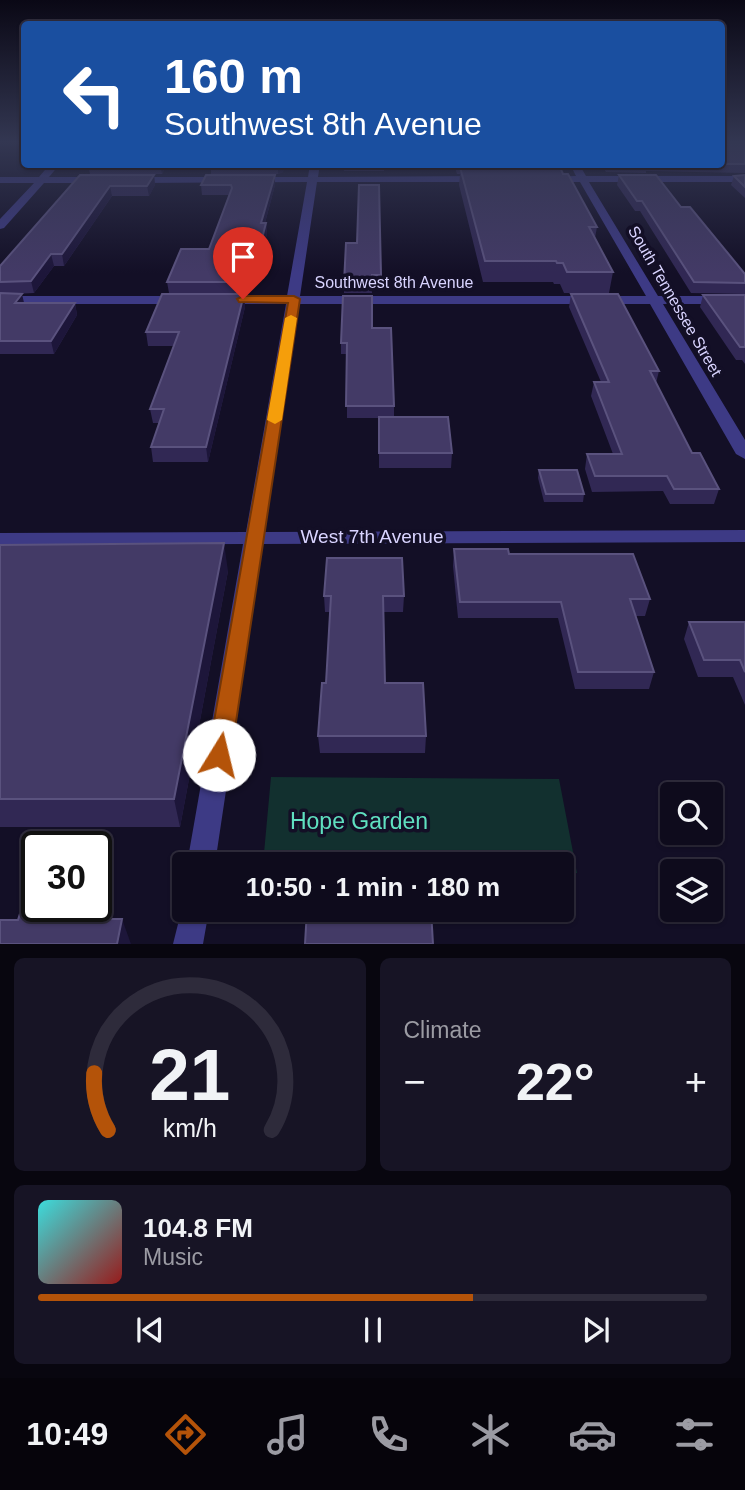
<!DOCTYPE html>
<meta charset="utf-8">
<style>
body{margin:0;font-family:Arial,sans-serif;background:#171425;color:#f1f3f6;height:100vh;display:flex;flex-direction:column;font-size:26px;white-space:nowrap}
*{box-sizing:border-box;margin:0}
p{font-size:23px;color:#9b9ba3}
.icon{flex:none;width:38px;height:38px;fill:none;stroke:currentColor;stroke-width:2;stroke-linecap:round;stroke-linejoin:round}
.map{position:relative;height:944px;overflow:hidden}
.side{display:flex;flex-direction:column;gap:14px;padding:14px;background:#08060f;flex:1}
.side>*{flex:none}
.hud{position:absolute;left:21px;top:21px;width:704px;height:147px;border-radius:7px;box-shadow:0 2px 5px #0004,0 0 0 2px #2e2b3b;background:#1a4fa0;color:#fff;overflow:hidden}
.fabs{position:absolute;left:660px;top:782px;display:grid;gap:14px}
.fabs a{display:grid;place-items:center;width:63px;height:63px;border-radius:7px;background:#0e0b1c;box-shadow:0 2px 5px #0004,0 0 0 2px #2e2b3b;font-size:35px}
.speed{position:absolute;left:21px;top:831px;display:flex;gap:14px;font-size:35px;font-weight:700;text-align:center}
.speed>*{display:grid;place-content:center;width:91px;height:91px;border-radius:50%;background:#0e0b1c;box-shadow:0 2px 5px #0004,0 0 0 2px #2e2b3b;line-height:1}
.speed .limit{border:4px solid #111;border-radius:10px;background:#fff;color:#111}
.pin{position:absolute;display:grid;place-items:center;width:60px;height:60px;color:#fff;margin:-72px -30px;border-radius:50% 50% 50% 0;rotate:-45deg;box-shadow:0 0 7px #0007}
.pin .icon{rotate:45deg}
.me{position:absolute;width:77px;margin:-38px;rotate:9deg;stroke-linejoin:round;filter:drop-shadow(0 0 5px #0008)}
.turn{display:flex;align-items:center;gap:24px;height:147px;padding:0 28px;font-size:32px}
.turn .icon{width:91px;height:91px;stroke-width:2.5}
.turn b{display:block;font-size:49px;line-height:60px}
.big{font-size:52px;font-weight:700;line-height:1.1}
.side .widget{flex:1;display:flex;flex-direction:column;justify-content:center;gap:10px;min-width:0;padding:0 24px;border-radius:10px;background:#171425}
.side .dial{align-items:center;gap:0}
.dial svg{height:182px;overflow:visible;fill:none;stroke:#2e2b3b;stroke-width:7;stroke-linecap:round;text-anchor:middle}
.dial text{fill:#f1f3f6;stroke:none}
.song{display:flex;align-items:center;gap:21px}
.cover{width:84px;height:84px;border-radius:10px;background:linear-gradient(135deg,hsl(180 70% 55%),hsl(0 70% 35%))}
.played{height:7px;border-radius:4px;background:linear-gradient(90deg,#b45309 65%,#2e2b3b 65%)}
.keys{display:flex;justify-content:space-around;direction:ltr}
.heat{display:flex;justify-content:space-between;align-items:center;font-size:38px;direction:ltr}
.side .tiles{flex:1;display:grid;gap:14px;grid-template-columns:1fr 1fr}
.widget:last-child{grid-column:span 2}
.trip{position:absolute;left:172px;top:852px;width:402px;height:70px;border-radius:7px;background:#0e0b1c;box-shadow:0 2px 5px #0004,0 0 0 2px #2e2b3b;font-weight:700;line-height:70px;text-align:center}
.dock{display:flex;height:112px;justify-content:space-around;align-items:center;background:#06040b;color:#9b9ba3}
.dock .icon{width:49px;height:49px}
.dock .on{color:#b45309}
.dock b{font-size:32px;color:#f1f3f6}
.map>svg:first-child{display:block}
</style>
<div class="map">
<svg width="745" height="944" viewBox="0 0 745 944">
<rect width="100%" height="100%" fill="#130f26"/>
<path fill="#12302f" d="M 271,777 L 559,779 L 577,873 L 562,873 L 562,864 L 263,864 Z"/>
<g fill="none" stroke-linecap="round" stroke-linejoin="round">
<g fill="#3d3a85" fill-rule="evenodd">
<path d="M 50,164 L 60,164 L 49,177 L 98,177 L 103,180 L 98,183 L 44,183 L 4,228 L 0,229 L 0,219 L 34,183 L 0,183 L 0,177 L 39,177 Z"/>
<path d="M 310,164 L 320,164 L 318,177 L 483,176 L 488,179 L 483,182 L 317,182 L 300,296 L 646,296 L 580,182 L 549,182 L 546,181 L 546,177 L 576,176 L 570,164 L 579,164 L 586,176 L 745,176 L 745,182 L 589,182 L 658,296 L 745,296 L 745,304 L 663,304 L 745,440 L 745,459 L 736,454 L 650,304 L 299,304 L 265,532 L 745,530 L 745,542 L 263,544 L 215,864 L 187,864 L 243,544 L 0,545 L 0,533 L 246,532 L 286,304 L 220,304 L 214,300 L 220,296 L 287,296 L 307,182 L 133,183 L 128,180 L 133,177 L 308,177 Z"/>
<path d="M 0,296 L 182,296 L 188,300 L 182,304 L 0,304 Z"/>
<path d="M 184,900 L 184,910 L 209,910 L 203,944 L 173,944 Z"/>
</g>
</g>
<g fill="#312854">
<path d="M 721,141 L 745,141 L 745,173 L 646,171 L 646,173 L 606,172 L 601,164 L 721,164 Z"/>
<path d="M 93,164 L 167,164 L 162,174 L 90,174 L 89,169 Z"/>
<path d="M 285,164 L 283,172 L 278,174 L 211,174 L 211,167 Z"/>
<rect x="344" y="164" width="40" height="7"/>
<path d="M 454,164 L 551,164 L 597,227 L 595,238 L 613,272 L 609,293 L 564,293 L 560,284 L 554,284 L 553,282 L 483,282 L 459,185 L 460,174 L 457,174 Z"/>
<path d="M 80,175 L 154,175 L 155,185 L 149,196 L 112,196 L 64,266 L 54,266 L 34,293 L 13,294 L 24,303 L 75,303 L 77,315 L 54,354 L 0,354 L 0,266 Z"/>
<path d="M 275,175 L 275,185 L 265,223 L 266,223 L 267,234 L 260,261 L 255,261 L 248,293 L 169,293 L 167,282 L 209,249 L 229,195 L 202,195 L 201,185 Z"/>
<path d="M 619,175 L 681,207 L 745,274 L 745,294 L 691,293 L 640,211 L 635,211 L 617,185 Z"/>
<path d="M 745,175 L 745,198 L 731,185 L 734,176 Z"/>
<path d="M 379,185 L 381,285 L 372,285 L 372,293 L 344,293 L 344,283 L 357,243 Z"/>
<path d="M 244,294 L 245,307 L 208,462 L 153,462 L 151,447 L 159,423 L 153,423 L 150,409 L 174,346 L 148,346 L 146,332 Z"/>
<path d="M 571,294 L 659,371 L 656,383 L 692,453 L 719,489 L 714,504 L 670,504 L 663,491 L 592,492 L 585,469 L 587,454 L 613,454 L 591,396 L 594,382 L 601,382 L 569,307 Z"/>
<path d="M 703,295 L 745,295 L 745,364 L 742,360 L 736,360 L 700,307 Z"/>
<path d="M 372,328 L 394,406 L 394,417 L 452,453 L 451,468 L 379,468 L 379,418 L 347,418 L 347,354 L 341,354 L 341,343 Z"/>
<path d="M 539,470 L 584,494 L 583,502 L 544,502 L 538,478 Z"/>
<path d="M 0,545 L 228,571 L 180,827 L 0,827 Z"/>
<path d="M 454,549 L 509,554 L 650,599 L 645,616 L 635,616 L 654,672 L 649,689 L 575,689 L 558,618 L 458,618 L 453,566 Z"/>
<path d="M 324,596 L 404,596 L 403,612 L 384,612 L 385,683 L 426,736 L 425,753 L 320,753 L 318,736 L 326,683 L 330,612 L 325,612 Z"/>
<path d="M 689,622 L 745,622 L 745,705 L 733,677 L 698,677 L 684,639 Z"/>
</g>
<g fill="#1d163a">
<path d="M 163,164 L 167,164 L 162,174 L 161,169 Z"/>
<path d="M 285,164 L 283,172 L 278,174 L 278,167 Z"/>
<path d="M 154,175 L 155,185 L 149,196 L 147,186 Z"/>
<path d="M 275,175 L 275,185 L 262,234 L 261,223 Z"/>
<path d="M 110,186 L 112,196 L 64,266 L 62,254 Z"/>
<path d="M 266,223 L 267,234 L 260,261 L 259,250 Z"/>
<path d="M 254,250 L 255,261 L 248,293 L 247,282 Z"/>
<path d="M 51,254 L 54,266 L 34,293 L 31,281 Z"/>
<path d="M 22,294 L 25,307 L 15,303 Z"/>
<path d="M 244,294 L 245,307 L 208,462 L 206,447 Z"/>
<path d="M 75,303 L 77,315 L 54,354 L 51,341 Z"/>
<path d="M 224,543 L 228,571 L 180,827 L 174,799 Z"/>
<path d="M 74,906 L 92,906 L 83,944 L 71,919 Z"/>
<path d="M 122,919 L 131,944 L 117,944 Z"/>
</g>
<g fill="#433a66" stroke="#5a527e" stroke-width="2">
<rect x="721" y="141" width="24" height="23"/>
<path d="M 93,164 L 163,164 L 161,169 L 89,169 Z"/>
<path d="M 212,164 L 282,164 L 278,167 L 211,167 Z"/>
<path d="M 456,164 L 551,164 L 552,167 L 460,167 L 460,168 L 457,168 Z"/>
<path d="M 460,167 L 560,167 L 563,174 L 568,174 L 597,227 L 589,227 L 613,272 L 567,272 L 563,263 L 557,263 L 556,261 L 485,261 Z"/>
<path d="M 80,175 L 154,175 L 147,186 L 110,186 L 62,254 L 51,254 L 31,281 L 0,282 L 0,266 Z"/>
<path d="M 206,175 L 275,175 L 261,223 L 266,223 L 259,250 L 254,250 L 247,282 L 167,282 L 181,249 L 209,249 L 232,188 L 231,185 L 201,185 Z"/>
<path d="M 619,175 L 656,175 L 681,207 L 690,207 L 745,274 L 745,283 L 694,282 L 642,201 L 637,201 Z"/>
<path d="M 745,175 L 745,187 L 734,176 Z"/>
<path d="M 359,185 L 379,185 L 381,275 L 372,275 L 372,283 L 344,283 L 346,243 L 357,243 Z"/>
<path d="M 0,293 L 22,294 L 15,303 L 75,303 L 51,341 L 0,341 Z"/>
<path d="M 162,294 L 244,294 L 206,447 L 151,447 L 164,409 L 150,409 L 179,332 L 146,332 Z"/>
<path d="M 571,294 L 618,294 L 659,371 L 650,371 L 692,453 L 700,453 L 719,489 L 674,489 L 667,476 L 595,476 L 587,454 L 622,454 L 594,382 L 609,382 Z"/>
<path d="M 703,295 L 745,295 L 745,347 L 740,347 Z"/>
<path d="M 343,296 L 372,296 L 372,328 L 391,328 L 394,406 L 346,406 L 347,343 L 341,343 Z"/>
<path d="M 379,417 L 448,417 L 452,453 L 379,453 Z"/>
<path d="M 539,470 L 577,470 L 584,494 L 546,494 Z"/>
<path d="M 224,543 L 174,799 L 0,799 L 0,545 Z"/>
<path d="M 454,549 L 508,549 L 509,554 L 633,554 L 650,599 L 630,599 L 654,672 L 578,672 L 561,602 L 460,602 Z"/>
<path d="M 327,558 L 402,558 L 404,596 L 383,596 L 385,683 L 423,683 L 426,736 L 318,736 L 322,683 L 326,683 L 331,596 L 324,596 Z"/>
<path d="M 689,622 L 745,622 L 745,672 L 740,660 L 704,660 Z"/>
<rect x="310" y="863" width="119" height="1"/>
<path d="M 35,866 L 37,866 L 37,906 L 74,906 L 71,919 L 122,919 L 117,944 L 0,944 L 0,920 L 18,920 Z"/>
<path d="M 307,910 L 431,910 L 433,944 L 305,944 Z"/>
</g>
<linearGradient id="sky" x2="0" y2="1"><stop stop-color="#0a0815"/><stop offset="0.52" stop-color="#333752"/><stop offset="1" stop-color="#333752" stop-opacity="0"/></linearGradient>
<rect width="745" height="273" fill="url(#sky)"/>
<path fill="#b45309" stroke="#753606" stroke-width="2" d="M 243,296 L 294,296 L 300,299 L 231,755 L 228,762 L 219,765 L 211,762 L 208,755 L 288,303 L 239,302 L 237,299 Z"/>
<path fill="#f59e0b" d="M 291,315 L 297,318 L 282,420 L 275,424 L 267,420 L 285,318 Z"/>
<g text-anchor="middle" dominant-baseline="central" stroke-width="7" stroke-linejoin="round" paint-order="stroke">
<g font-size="16" fill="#d9d4ff" stroke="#130f26">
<text x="394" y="282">Southwest 8th Avenue</text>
<text transform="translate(675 301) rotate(60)">South Tennessee Street</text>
</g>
<g font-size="19" fill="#d9d4ff" stroke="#130f26">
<text x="372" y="536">West 7th Avenue</text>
</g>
<g font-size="23" fill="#5fe0c0" stroke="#130f26">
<text x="359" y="821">Hope Garden</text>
</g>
</g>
</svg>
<div class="fabs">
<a><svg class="icon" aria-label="search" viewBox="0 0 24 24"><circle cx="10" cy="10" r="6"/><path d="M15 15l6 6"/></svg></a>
<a><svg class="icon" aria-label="layers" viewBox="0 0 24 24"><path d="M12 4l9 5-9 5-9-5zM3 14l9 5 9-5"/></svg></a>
</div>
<div class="speed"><div class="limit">30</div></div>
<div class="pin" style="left:243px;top:299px;background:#d93025"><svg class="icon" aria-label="arrive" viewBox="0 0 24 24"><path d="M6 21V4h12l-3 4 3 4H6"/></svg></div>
<svg class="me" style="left:219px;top:755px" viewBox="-20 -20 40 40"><circle r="19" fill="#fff"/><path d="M0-13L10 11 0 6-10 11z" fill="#b45309"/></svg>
<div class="trip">10:50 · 1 min · 180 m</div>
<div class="hud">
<div class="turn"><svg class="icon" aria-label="left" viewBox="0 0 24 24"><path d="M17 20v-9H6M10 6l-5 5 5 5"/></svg><div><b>160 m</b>Southwest 8th Avenue</div></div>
</div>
</div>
<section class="side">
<div class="tiles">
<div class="widget dial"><svg viewBox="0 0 100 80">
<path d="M14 69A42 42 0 1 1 86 69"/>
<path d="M14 69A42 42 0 0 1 8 44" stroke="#b45309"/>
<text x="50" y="56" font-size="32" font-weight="700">21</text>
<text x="50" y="72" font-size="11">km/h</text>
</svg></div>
<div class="widget"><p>Climate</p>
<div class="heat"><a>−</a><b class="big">22°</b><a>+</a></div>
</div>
<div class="widget">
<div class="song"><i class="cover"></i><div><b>104.8 FM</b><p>Music</p></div></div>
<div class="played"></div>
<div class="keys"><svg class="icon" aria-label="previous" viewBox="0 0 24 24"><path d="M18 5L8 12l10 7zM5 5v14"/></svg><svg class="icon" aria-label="pause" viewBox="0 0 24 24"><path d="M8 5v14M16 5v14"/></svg><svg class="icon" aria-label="next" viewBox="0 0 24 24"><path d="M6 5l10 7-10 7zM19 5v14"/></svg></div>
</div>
</div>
</section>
<nav class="dock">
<b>10:49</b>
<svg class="icon on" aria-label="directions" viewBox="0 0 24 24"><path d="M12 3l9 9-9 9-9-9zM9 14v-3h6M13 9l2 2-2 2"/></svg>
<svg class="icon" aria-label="music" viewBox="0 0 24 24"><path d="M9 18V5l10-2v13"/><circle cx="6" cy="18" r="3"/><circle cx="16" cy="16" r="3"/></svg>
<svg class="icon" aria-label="phone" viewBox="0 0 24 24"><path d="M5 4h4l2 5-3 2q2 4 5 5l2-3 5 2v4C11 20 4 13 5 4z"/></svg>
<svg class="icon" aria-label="climate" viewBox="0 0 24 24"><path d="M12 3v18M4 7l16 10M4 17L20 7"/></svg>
<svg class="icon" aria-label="car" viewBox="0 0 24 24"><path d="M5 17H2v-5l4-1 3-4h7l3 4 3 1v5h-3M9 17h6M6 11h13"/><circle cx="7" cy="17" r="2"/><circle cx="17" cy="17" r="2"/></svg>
<svg class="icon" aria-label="filters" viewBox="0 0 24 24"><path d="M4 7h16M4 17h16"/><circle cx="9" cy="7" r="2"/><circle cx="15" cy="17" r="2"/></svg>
</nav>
